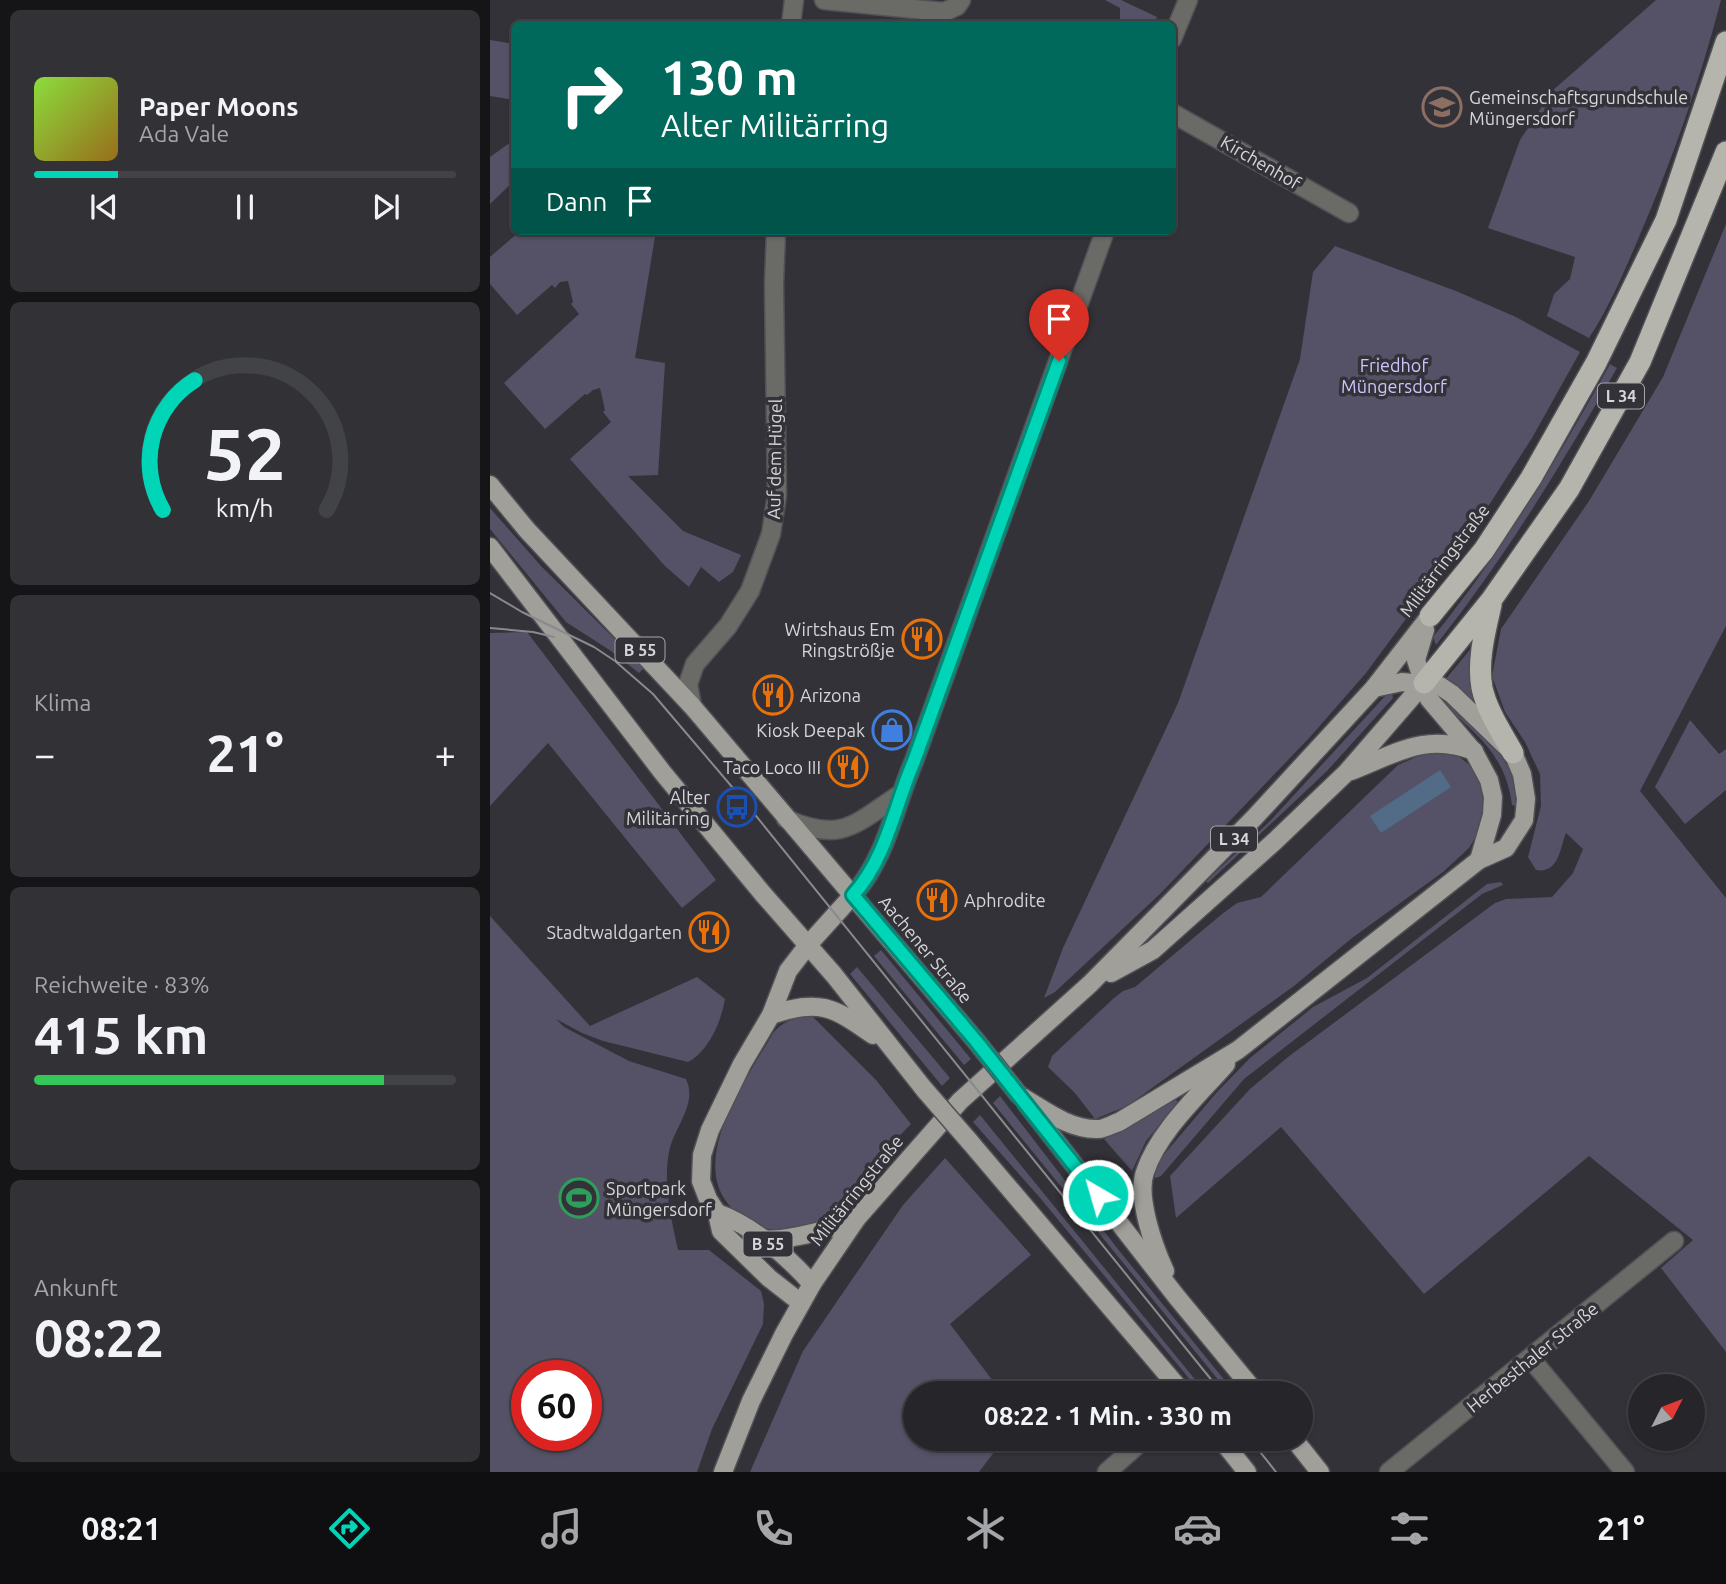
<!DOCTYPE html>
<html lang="de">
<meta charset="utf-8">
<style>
body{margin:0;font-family:Ubuntu,sans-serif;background:#323236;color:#f1f3f6;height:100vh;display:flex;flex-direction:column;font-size:26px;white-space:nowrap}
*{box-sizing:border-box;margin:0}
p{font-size:23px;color:#a4a5a8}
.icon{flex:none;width:38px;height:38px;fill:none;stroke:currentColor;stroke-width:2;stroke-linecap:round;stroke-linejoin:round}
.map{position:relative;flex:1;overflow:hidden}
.drawer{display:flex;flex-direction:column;gap:10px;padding:10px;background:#151517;width:490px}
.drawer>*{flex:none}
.hud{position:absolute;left:21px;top:21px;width:665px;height:214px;border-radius:10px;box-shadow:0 2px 5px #0004,0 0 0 2px #424347;background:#00695c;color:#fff;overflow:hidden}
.needle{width:46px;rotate:48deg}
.tools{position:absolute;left:1138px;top:1374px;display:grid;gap:14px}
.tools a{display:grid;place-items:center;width:77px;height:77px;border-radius:50%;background:#26262a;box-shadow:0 2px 5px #0004,0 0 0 2px #424347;font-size:35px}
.speed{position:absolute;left:21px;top:1360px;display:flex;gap:14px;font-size:35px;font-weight:700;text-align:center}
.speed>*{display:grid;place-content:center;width:91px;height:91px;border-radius:50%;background:#26262a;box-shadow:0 2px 5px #0004,0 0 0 2px #424347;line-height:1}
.speed .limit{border:10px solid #d22;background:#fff;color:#111}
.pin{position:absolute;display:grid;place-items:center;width:60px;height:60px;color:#fff;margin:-72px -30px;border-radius:50% 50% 50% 0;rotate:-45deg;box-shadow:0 0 7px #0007}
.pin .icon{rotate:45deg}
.me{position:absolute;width:77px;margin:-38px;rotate:322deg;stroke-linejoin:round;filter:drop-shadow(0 0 5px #0008)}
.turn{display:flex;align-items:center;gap:24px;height:147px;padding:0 35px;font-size:32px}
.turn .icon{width:91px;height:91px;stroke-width:2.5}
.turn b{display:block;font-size:49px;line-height:60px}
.then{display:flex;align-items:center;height:66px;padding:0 35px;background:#0003;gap:14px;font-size:26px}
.big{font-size:52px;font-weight:700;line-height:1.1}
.drawer .tile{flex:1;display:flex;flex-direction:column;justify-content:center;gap:10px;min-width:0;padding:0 24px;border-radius:10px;background:#323236}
.drawer .dial{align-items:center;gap:0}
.dial svg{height:182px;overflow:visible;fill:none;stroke:#424347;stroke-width:7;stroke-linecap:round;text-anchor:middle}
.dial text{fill:#f1f3f6;stroke:none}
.song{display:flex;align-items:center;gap:21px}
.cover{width:84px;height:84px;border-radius:10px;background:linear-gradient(135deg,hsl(90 70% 55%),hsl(40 70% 35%))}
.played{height:7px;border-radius:4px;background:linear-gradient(90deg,#00d5b7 20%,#424347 20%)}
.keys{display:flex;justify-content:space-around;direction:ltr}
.heat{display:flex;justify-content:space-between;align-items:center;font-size:38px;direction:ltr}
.charge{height:10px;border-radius:5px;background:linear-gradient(90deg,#34c759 83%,#424347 0)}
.trip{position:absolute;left:413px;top:1381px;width:410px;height:70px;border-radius:35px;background:#26262a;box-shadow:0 2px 5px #0004,0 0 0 2px #424347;font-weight:700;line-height:70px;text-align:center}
.tab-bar{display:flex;height:112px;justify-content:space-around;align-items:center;background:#0f0f11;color:#a4a5a8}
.tab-bar .icon{width:49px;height:49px}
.tab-bar .selected{color:#00d5b7}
.tab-bar b{font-size:32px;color:#f1f3f6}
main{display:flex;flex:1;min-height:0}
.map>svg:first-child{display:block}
</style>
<main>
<section class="drawer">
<div class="tile">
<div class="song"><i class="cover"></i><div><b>Paper Moons</b><p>Ada Vale</p></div></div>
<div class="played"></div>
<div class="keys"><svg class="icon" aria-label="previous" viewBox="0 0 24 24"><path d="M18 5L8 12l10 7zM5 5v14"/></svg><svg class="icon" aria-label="pause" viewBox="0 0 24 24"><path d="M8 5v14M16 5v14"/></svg><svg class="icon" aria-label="next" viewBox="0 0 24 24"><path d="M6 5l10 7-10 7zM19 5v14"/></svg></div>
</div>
<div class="tile dial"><svg viewBox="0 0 100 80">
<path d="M14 69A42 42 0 1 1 86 69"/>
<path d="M14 69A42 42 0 0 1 28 12" stroke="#00d5b7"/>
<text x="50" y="56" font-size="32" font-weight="700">52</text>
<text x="50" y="72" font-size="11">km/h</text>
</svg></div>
<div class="tile"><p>Klima</p>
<div class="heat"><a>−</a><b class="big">21°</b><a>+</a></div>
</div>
<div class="tile"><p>Reichweite · 83%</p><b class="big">415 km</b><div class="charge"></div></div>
<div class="tile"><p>Ankunft</p><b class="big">08:22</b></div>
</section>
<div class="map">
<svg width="1236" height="1472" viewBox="0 0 1236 1472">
<rect width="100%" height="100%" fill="#333238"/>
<g fill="#555166" fill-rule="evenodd">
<path d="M 615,0 L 631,0 L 667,17 L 664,24 L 630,24 L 630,8 Z"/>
<path d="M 1166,0 L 1231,0 C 1210,81 1182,161 1149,237 C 1134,272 1120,306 1099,338 L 1057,316 L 1064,294 L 1080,279 L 1085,257 L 998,228 L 1030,140 L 1062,91 Z"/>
<path d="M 0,40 L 24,44 L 24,100 L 0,96 Z"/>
<path d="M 24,140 L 24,181 L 0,204 L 0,157 Z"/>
<path d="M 1236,224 L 1236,626 L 1150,791 L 1236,898 L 1236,1352 L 1171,1268 L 1203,1240 L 1099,1156 L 934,1294 L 791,1127 L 686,1218 L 680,1176 L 760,1089 L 798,1057 L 1005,903 L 1016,899 L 1062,897 L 1083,873 L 1093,849 L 1076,833 C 1070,848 1069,874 1046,870 L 1038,857 L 1051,806 L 1050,774 L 1035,742 L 1015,712 L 1002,676 L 1011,629 L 1099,501 L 1173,377 Z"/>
<path d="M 30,231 L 166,231 L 145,358 L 175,363 L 168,475 L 138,476 L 193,531 L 251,555 L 243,572 L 229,582 L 211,567 L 199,587 L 175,566 L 80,459 L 121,422 L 113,412 L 115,410 L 110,388 L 103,390 L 97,395 L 95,394 L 55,429 L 14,383 L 89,314 L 81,304 L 83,302 L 78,281 L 70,282 L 65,288 L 62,285 L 27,315 L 0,284 L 0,257 Z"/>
<path d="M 845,246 L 966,291 L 1026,317 L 1090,352 L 1042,438 L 992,516 L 876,673 L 820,737 L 670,894 L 565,992 L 554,998 L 573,948 L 688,703 L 810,359 L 823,272 Z"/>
<path d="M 1120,364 L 1127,368 C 1072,464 1015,558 946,645 L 943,637 C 1012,552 1067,460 1120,364 Z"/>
<path d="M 0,508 L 51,566 L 154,668 L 149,673 L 121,651 L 76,622 L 0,529 Z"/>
<path d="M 37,632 L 226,880 L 192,908 L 58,743 L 0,806 L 0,633 Z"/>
<path d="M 983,646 L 993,714 L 955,680 Z"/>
<path d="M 947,692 C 979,722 1031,756 1025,806 L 1022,805 C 1015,750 981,731 944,695 Z"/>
<path d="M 902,693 L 903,698 L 837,771 L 718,883 L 716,881 L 779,822 L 897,694 Z"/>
<path d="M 1200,720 L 1229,754 L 1236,749 L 1236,790 L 1195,824 L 1165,787 Z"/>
<path d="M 940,751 L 966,754 L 988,772 L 994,793 L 993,816 L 989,831 L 979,848 L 953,872 L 862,938 L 804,986 L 637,1106 L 605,1119 L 585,1093 L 558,1067 L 562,1056 L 624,998 L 633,991 L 645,987 L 732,914 L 747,903 L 771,897 L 908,765 Z"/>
<path d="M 1011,882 L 1013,885 L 992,894 L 754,1079 L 671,1176 L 666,1178 L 663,1176 L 671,1158 L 727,1092 L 760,1058 L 823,1007 L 877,978 L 997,884 Z"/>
<path d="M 0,916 L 100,1026 L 207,977 L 235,999 C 231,1022 219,1051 198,1062 L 113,1041 L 92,1033 L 66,1019 L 74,1027 L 139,1061 L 196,1079 C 208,1104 184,1127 179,1152 C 173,1185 181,1217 188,1250 L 219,1250 L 271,1291 L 274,1304 L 273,1324 L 222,1429 L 207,1472 L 0,1472 ZM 37,1376 L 96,1376 L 96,1435 L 37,1435 Z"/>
<path d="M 391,950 L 481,1059 L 474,1065 L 384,956 Z"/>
<path d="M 367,967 L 460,1078 L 452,1086 L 360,974 Z"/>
<path d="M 321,1015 L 386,1080 L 421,1124 C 406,1140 390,1154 376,1170 C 362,1187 350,1213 330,1223 C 324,1226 316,1226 309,1227 C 288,1231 278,1232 259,1221 C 183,1178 255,1083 283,1033 C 293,1021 306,1017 321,1015 Z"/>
<path d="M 510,1096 L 627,1248 L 745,1393 L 739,1393 L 503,1103 Z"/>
<path d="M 683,1097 L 688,1102 L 656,1141 L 642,1171 L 614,1139 Z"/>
<path d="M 490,1115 L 716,1393 L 711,1393 L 551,1199 L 483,1122 Z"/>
<path d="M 455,1158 L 541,1255 L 460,1324 L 512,1393 L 425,1393 L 425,1438 L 514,1439 L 489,1472 L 260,1472 L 313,1351 L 413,1205 Z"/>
</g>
<path fill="#526b87" d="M 950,770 L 961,787 L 891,833 L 880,816 Z"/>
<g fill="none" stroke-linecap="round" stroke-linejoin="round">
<g stroke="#505055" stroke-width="21">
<g id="minor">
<path d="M 334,0 L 454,12 L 467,6 L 471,0"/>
<path d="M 301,24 L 304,0"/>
<path d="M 682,39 L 698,0"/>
<path d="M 682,113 L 859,213"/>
<path d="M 202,706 L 198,684 L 205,664 L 238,626 L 260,591 L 281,534 L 287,495 L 284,285 L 286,231"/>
<path d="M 296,819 C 351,843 364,825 409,795"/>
<path d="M 363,895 C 397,857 404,807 424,761 L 615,231"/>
<path d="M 1041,1359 L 1135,1472"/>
<path d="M 617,1472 L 655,1438"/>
<path d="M 899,1472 L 1184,1241"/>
</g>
</g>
<g stroke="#505055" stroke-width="21">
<g id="major">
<path d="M 0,485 L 37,530 L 202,706 L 486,1041"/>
<path d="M 0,547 L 173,773 L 273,894 L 344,975 L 434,1089"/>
<path d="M 935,630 L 926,660 L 939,699 L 984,752 L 999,780 L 1003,797 L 1002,815 L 989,860"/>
<path d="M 861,771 C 905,754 936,732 984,751"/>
<path d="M 621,973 L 663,950 L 785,841 L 857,772 L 934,683"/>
<path d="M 281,1015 C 330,999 342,1006 383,1035"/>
<path d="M 529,1095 C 553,1109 579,1130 608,1129 C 615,1129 622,1124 629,1122 L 748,1050 L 989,860 L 1016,848 L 1034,820 L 1036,799 L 1032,774 L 1023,753 L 962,694 L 950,686 L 912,682 L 884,688"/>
<path d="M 536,1103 L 686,1296 L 766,1393"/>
<path d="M 480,1142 L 693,1393"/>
<path d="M 227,1213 C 262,1225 298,1257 322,1284"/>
<path d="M 273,1241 C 307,1238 336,1232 367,1218"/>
<path d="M 675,1271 C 664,1247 646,1197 655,1172 C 668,1132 708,1096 736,1064"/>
<path d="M 311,1303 L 279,1278 L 231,1231 L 227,1213 L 218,1199 L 211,1181 L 212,1155 L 220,1130 L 252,1064 L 281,1015 L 298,971 L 318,945 L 363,895"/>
<path d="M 730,1438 L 757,1472"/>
<path d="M 803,1438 L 830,1472"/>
<path d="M 233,1472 L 261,1401 L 294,1334 L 322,1284 L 367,1218 L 470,1101 L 600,984 L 764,818 L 884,688 L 940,616"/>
</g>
</g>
<g stroke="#505055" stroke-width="24">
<g id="highway">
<path d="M 1001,605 C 995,631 987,661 992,688 C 997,711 1012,733 1023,753"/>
<path d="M 940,616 L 994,550 L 1041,478 L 1106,363 L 1176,220 L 1236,42"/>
<path d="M 934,683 L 1002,599 L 1079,489 L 1150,362 L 1236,152"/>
</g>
</g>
<use href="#minor" stroke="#6a6a67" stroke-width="18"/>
<use href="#major" stroke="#a09f99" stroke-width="18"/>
<use href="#highway" stroke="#b5b4ad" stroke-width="21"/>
<g stroke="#8a898e" stroke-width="2">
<path d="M 0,593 L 32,612 L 104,647 L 125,661 L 163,694 L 254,801 L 732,1393"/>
<path d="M 0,628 L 43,632 L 64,637"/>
<path d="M 759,1438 L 786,1472"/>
</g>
<g stroke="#505055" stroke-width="21" stroke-linecap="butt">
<g id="major-bridge">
<path d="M 486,1041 L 529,1095"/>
<path d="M 434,1089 L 480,1142"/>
</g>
</g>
<use href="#major-bridge" stroke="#a09f99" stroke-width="18"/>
</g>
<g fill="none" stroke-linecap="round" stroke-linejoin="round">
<g stroke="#008a77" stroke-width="18">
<path id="route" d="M 569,361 L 424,761 C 404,807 397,857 363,895 L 486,1041 L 608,1195"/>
</g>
<use href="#route" stroke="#00d5b7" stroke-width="12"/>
</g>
<defs>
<g id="school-ring" transform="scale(2.0125)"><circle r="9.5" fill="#333238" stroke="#8d6e63" stroke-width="1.5"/><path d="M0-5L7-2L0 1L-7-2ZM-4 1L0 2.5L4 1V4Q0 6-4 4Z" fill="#8d6e63"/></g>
<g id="restaurant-ring" transform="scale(2.0125)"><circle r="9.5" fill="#333238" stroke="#e8710a" stroke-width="1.5"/><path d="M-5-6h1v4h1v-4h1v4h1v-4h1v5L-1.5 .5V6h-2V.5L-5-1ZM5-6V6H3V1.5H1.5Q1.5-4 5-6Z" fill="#e8710a"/></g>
<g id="shop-ring" transform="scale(2.0125)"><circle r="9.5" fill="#333238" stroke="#3f7fe0" stroke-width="1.5"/><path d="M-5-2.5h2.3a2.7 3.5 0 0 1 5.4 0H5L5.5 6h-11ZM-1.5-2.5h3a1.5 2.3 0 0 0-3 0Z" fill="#3f7fe0"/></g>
<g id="bus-ring" transform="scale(2.0125)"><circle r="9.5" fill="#333238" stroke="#1a4fb4" stroke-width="1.5"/><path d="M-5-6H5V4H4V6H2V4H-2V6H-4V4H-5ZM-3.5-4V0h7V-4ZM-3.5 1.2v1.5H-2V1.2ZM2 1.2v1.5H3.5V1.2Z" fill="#1a4fb4"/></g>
<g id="stadium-ring" transform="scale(2.0125)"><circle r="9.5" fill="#333238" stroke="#2e9e5b" stroke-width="1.5"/><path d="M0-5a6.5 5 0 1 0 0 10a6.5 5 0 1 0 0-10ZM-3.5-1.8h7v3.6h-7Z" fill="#2e9e5b"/></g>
</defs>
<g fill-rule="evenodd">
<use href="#school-ring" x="952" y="107"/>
<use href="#restaurant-ring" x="432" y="639"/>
<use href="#restaurant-ring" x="283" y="695"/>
<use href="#shop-ring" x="402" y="730"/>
<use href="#restaurant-ring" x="358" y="767"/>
<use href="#bus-ring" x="247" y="807"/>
<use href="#restaurant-ring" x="447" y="900"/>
<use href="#restaurant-ring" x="219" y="932"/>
<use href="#stadium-ring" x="89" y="1198"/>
</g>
<g text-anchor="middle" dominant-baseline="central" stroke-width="7" stroke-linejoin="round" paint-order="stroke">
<g fill="#333238" stroke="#a5a5a9" stroke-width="2">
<rect x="1108" y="383.5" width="46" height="25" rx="5"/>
<rect x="125.5" y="637.5" width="49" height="25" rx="5"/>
<rect x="721" y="826.5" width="46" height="25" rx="5"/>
<rect x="253.5" y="1231.5" width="49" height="25" rx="5"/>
</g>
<g font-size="16" font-weight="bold" fill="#d6d6d9">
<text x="1131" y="396">L 34</text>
<text x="150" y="650">B 55</text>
<text x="744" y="839">L 34</text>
<text x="278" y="1244">B 55</text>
</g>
<g font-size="18" fill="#d6d6d9" stroke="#333238" text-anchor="end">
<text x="979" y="97" text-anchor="start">Gemeinschaftsgrundschule<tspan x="979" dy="21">Müngersdorf</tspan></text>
<text x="405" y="629">Wirtshaus Em<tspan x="405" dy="21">Ringströßje</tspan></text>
<text x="310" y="695" text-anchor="start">Arizona</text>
<text x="375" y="730">Kiosk Deepak</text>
<text x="331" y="767">Taco Loco III</text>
<text x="220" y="797">Alter<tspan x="220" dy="21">Militärring</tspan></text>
<text x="474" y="900" text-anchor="start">Aphrodite</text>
<text x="192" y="932">Stadtwaldgarten</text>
<text x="116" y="1188" text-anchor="start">Sportpark<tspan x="116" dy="21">Müngersdorf</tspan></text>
</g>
<g font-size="18" fill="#d6d6d9" stroke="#333238">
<text transform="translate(771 162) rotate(30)">Kirchenhof</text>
<text transform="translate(284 459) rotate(-89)">Auf dem Hügel</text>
<text transform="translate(954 560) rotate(-53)">Militärringstraße</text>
<text transform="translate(436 949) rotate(50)">Aachener Straße</text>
<text transform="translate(366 1190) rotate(-51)">Militärringstraße</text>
<text transform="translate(1042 1357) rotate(-39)">Herbesthaler Straße</text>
</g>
<g font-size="18" fill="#cec3fe" stroke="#333238">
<text x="904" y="365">Friedhof<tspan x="904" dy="21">Müngersdorf</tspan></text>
</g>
</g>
</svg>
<div class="tools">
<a><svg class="needle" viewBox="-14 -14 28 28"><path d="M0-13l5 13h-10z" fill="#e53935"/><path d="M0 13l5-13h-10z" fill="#a4a5a8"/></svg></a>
</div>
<div class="speed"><div class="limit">60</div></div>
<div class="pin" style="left:569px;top:361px;background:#d93025"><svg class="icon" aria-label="arrive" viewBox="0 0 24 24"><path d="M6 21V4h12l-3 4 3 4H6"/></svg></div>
<svg class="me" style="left:608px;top:1195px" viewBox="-20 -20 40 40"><circle r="17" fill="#00d5b7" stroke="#fff" stroke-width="3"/><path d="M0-11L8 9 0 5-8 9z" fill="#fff"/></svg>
<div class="trip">08:22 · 1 Min. · 330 m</div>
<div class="hud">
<div class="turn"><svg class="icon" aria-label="right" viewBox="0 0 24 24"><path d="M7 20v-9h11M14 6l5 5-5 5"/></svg><div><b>130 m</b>Alter Militärring</div></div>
<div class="then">Dann<svg class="icon" aria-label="arrive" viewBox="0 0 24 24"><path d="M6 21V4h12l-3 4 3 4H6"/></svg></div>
</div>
</div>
</main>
<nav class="tab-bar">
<b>08:21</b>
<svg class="icon selected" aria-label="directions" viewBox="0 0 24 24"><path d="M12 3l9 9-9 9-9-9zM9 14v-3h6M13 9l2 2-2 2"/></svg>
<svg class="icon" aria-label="music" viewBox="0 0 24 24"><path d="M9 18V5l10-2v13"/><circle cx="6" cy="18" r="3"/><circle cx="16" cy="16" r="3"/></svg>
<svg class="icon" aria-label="phone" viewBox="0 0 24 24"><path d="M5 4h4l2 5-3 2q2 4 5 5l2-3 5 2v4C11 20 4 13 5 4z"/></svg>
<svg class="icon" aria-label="climate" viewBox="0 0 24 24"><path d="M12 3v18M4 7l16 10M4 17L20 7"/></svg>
<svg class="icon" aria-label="car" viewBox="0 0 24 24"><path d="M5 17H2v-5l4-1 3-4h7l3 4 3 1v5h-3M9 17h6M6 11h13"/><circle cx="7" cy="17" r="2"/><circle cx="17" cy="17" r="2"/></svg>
<svg class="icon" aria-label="filters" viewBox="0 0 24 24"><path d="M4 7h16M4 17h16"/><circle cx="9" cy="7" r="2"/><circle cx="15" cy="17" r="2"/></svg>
<b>21°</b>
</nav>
